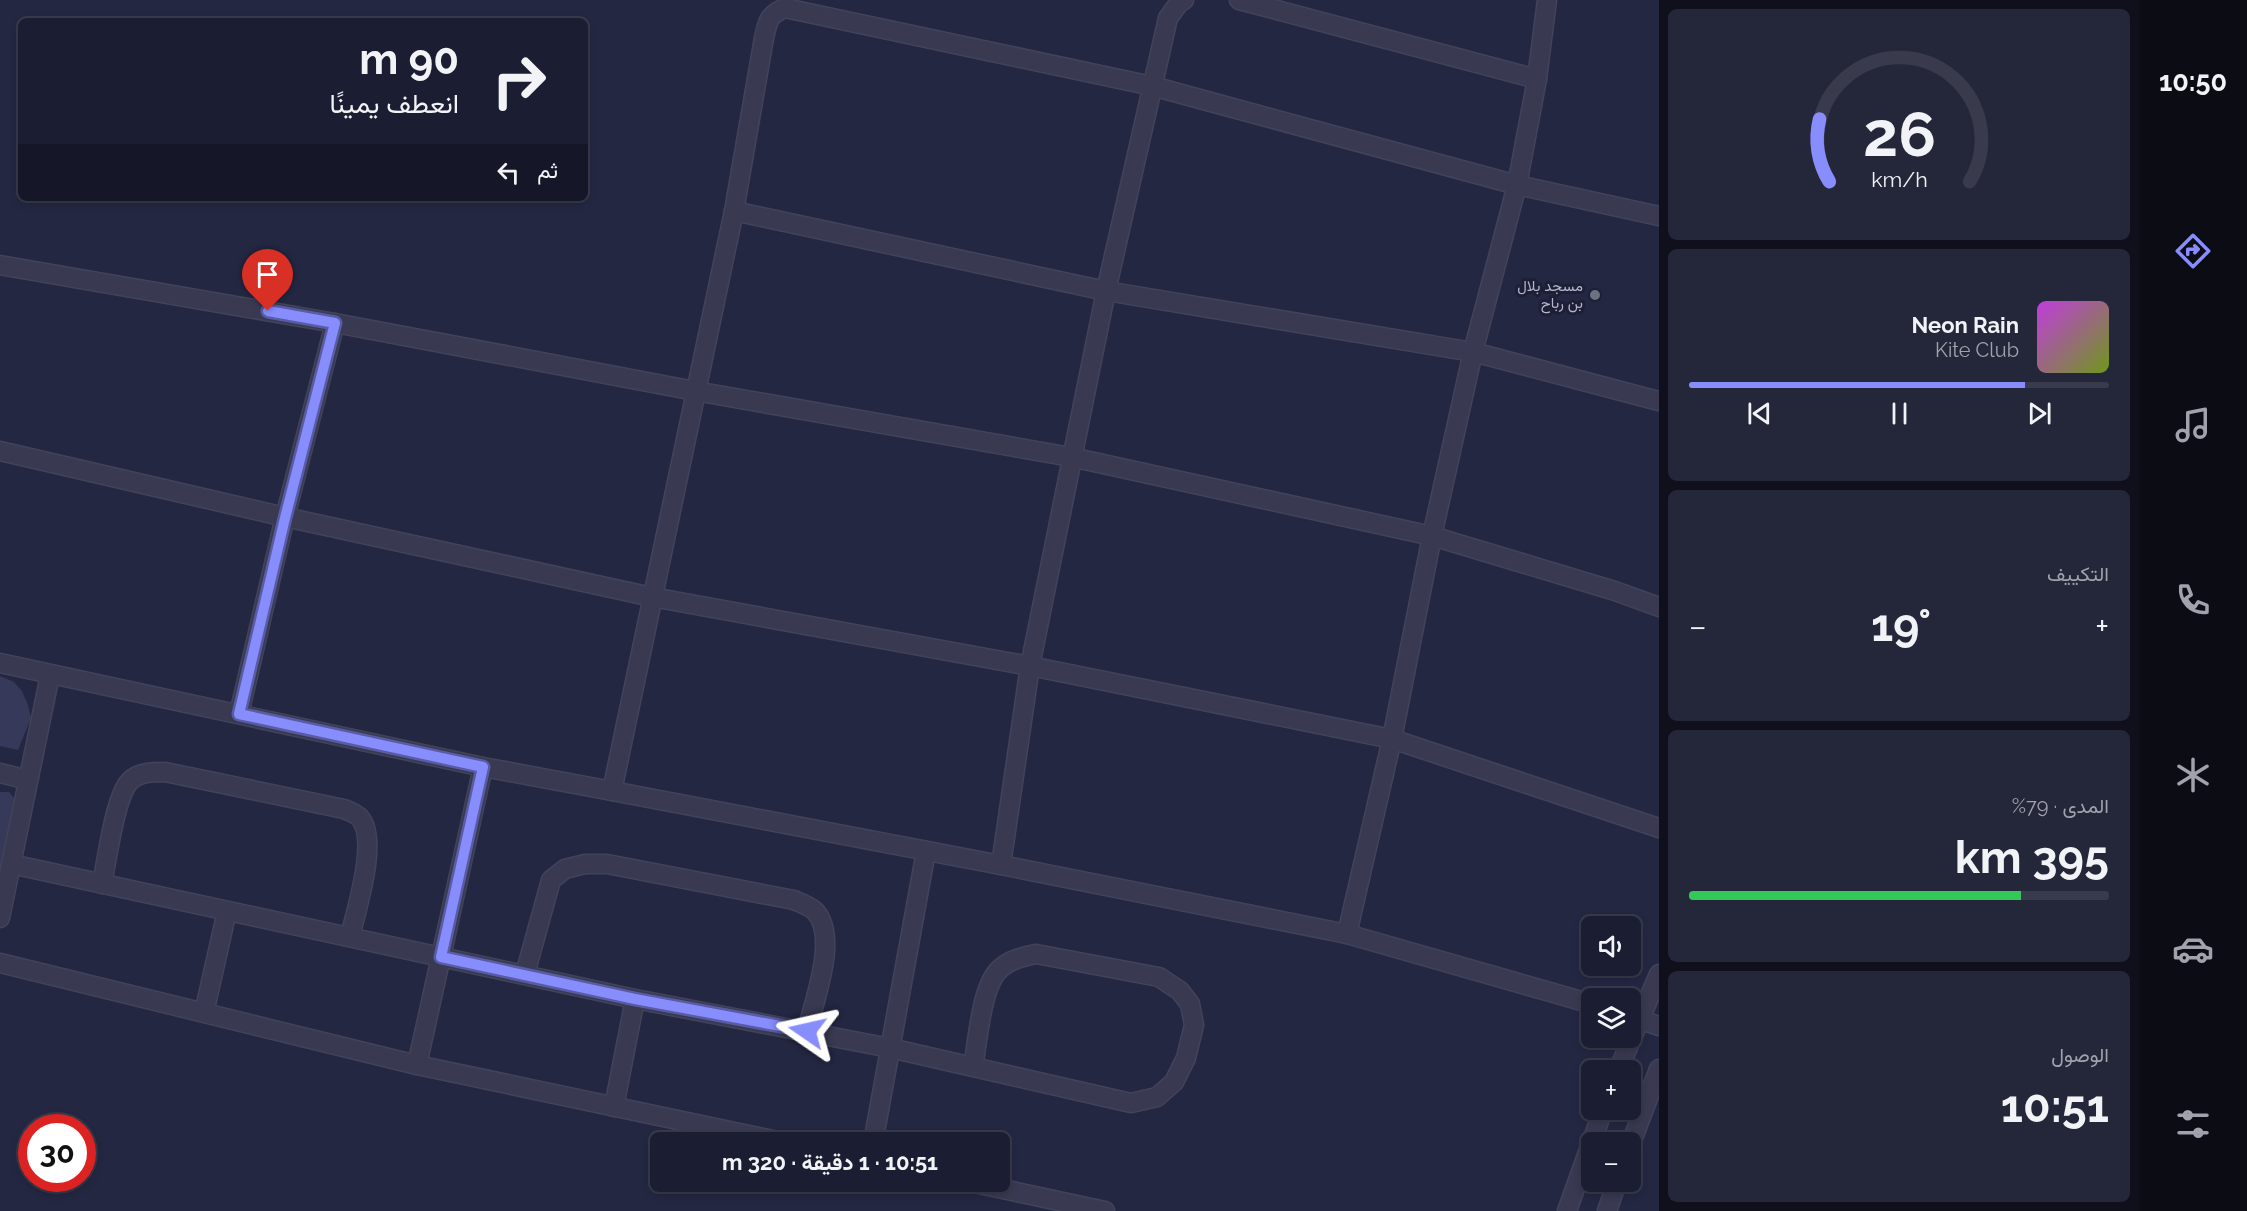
<!DOCTYPE html>
<html lang="ar">
<meta charset="utf-8">
<style>
body{margin:0;font-family:Raleway,Vazirmatn,sans-serif;background:#24263a;color:#f1f3f6;direction:rtl;height:100vh;display:flex;flex-direction:column;font-size:22px;white-space:nowrap}
*{box-sizing:border-box;margin:0}
p{font-size:20px;color:#a0a2ac}
.icon{flex:none;width:33px;height:33px;fill:none;stroke:currentColor;stroke-width:2;stroke-linecap:round;stroke-linejoin:round}
.map{position:relative;flex:1;overflow:hidden;direction:ltr}
.drawer{display:flex;flex-direction:column;gap:9px;padding:9px;background:#0f101c;width:480px}
.drawer>*{flex:none}
.top-card{position:absolute;left:18px;top:18px;width:570px;height:183px;border-radius:9px;box-shadow:0 3px 9px #0003,0 0 0 2px #393b4d;direction:rtl;background:#1b1d32;color:#f1f3f6;overflow:hidden}
.tools{position:absolute;left:1581px;top:916px;display:grid;gap:12px}
.tools a{display:grid;place-items:center;width:60px;height:60px;border-radius:9px;background:#1b1d32;box-shadow:0 3px 9px #0003,0 0 0 2px #393b4d;font-size:30px}
.speed{position:absolute;left:18px;top:1114px;display:flex;gap:12px;font-size:30px;font-weight:700;text-align:center}
.speed>*{display:grid;place-content:center;width:78px;height:78px;border-radius:50%;background:#1b1d32;box-shadow:0 3px 9px #0003,0 0 0 2px #393b4d;line-height:1}
.speed .limit{border:9px solid #d22;background:#fff;color:#111}
.pin{position:absolute;display:grid;place-items:center;width:51px;height:51px;color:#fff;margin:-62px -26px;border-radius:50% 50% 50% 0;rotate:-45deg;box-shadow:0 0 6px #0007}
.pin .icon{rotate:45deg}
.me{position:absolute;width:66px;margin:-33px;rotate:281deg;stroke-linejoin:round;filter:drop-shadow(0 0 4px #0008)}
.turn{display:flex;align-items:center;gap:21px;height:126px;padding:0 30px;font-size:27px}
.turn .icon{width:78px;height:78px;stroke-width:2.5}
.turn b{display:block;font-size:42px;line-height:51px}
.then{display:flex;align-items:center;height:57px;padding:0 30px;background:#0003;gap:12px;font-size:22px}
.big{font-size:45px;font-weight:700;line-height:1.1}
.drawer .tile{flex:1;display:flex;flex-direction:column;justify-content:center;gap:9px;min-width:0;padding:0 21px;border-radius:9px;background:#24263a}
.drawer .dial{align-items:center;gap:0}
.dial svg{height:156px;overflow:visible;fill:none;stroke:#393b4d;stroke-width:7;stroke-linecap:round;text-anchor:middle}
.dial text{fill:#f1f3f6;stroke:none}
.song{display:flex;align-items:center;gap:18px}
.cover{width:72px;height:72px;border-radius:9px;background:linear-gradient(135deg,hsl(290 70% 55%),hsl(80 70% 35%))}
.played{height:6px;border-radius:3px;background:linear-gradient(90deg,#888dfe 80%,#393b4d 80%)}
.keys{display:flex;justify-content:space-around;direction:ltr}
.heat{display:flex;justify-content:space-between;align-items:center;font-size:33px;direction:ltr}
.charge{height:9px;border-radius:4px;background:linear-gradient(90deg,#34c759 79%,#393b4d 0)}
.trip{position:absolute;left:650px;top:1132px;width:360px;height:60px;border-radius:9px;background:#1b1d32;box-shadow:0 3px 9px #0003,0 0 0 2px #393b4d;font-weight:700;line-height:60px;text-align:center;direction:rtl}
main{display:flex;flex:1;min-height:0}
.menu{display:flex;flex-direction:column;width:108px;justify-content:space-around;align-items:center;background:#0b0c14;color:#a0a2ac}
.menu .icon{width:42px;height:42px}
.menu .current{color:#888dfe}
.menu b{font-size:27px;color:#f1f3f6}
.map>svg:first-child{display:block}
</style>
<main>
<nav class="menu">
<b>10:50</b>
<svg class="icon current" aria-label="directions" viewBox="0 0 24 24"><path d="M12 3l9 9-9 9-9-9zM9 14v-3h6M13 9l2 2-2 2"/></svg>
<svg class="icon" aria-label="music" viewBox="0 0 24 24"><path d="M9 18V5l10-2v13"/><circle cx="6" cy="18" r="3"/><circle cx="16" cy="16" r="3"/></svg>
<svg class="icon" aria-label="phone" viewBox="0 0 24 24"><path d="M5 4h4l2 5-3 2q2 4 5 5l2-3 5 2v4C11 20 4 13 5 4z"/></svg>
<svg class="icon" aria-label="climate" viewBox="0 0 24 24"><path d="M12 3v18M4 7l16 10M4 17L20 7"/></svg>
<svg class="icon" aria-label="car" viewBox="0 0 24 24"><path d="M5 17H2v-5l4-1 3-4h7l3 4 3 1v5h-3M9 17h6M6 11h13"/><circle cx="7" cy="17" r="2"/><circle cx="17" cy="17" r="2"/></svg>
<svg class="icon" aria-label="filters" viewBox="0 0 24 24"><path d="M4 7h16M4 17h16"/><circle cx="9" cy="7" r="2"/><circle cx="15" cy="17" r="2"/></svg>
</nav>
<section class="drawer">
<div class="tile dial"><svg viewBox="0 0 100 80">
<path d="M14 69A42 42 0 1 1 86 69"/>
<path d="M14 69A42 42 0 0 1 9 37" stroke="#888dfe"/>
<text x="50" y="56" font-size="32" font-weight="700">26</text>
<text x="50" y="72" font-size="11">km/h</text>
</svg></div>
<div class="tile">
<div class="song"><i class="cover"></i><div><b>Neon Rain</b><p>Kite Club</p></div></div>
<div class="played"></div>
<div class="keys"><svg class="icon" aria-label="previous" viewBox="0 0 24 24"><path d="M18 5L8 12l10 7zM5 5v14"/></svg><svg class="icon" aria-label="pause" viewBox="0 0 24 24"><path d="M8 5v14M16 5v14"/></svg><svg class="icon" aria-label="next" viewBox="0 0 24 24"><path d="M6 5l10 7-10 7zM19 5v14"/></svg></div>
</div>
<div class="tile"><p>التكييف</p>
<div class="heat"><a>−</a><b class="big">19°</b><a>+</a></div>
</div>
<div class="tile"><p>المدى · 79%</p><b class="big">395 km</b><div class="charge"></div></div>
<div class="tile"><p>الوصول</p><b class="big">10:51</b></div>
</section>
<div class="map">
<svg width="1659" height="1211" viewBox="0 0 1659 1211">
<rect width="100%" height="100%" fill="#242742"/>
<g fill="#363959">
<path d="M 0,676 L 14,682 L 22,691 L 28,705 L 31,718 L 18,750 L 0,746 Z"/>
<path d="M 0,792 L 9,792 L 18,803 L 0,885 Z"/>
</g>
<g fill="none" stroke-linecap="round" stroke-linejoin="round">
<g stroke="#42435b" stroke-width="21">
<g id="street">
<path d="M 1184,0 L 1179,3 L 1168,18 L 1106,291 L 1030,666 L 1001,865 L 612,791 L 734,211 L 764,38 C 768,21 768,15 785,8 L 1152,86 L 1517,185 L 1659,216"/>
<path d="M 1239,0 L 1537,79"/>
<path d="M 734,211 L 1106,291 L 1473,352 L 1659,401"/>
<path d="M 0,265 L 335,323 L 695,391 L 1071,457 L 1432,536 L 1615,591 L 1659,607"/>
<path d="M 0,451 L 285,517 L 652,597 L 1030,666 L 1392,739 L 1659,828"/>
<path d="M 0,663 L 483,767 L 612,791"/>
<path d="M 239,714 L 285,517 L 335,323"/>
<path d="M 0,773 L 28,780"/>
<path d="M 11,864 L 635,999 L 890,1048 L 1131,1103 L 1157,1097 L 1174,1082 L 1186,1058 L 1194,1025 L 1190,1004 L 1180,991 L 1159,977 L 1036,954 C 1023,957 1011,959 1001,968 C 981,984 978,1041 973,1067"/>
<path d="M 1001,865 L 1347,934 L 1592,1004"/>
<path d="M 102,884 C 107,860 115,796 130,781 C 139,772 153,772 165,772 L 344,809 C 349,811 357,814 360,818 C 379,840 356,910 350,937"/>
<path d="M 0,918 L 50,675"/>
<path d="M 1347,934 L 1392,739 L 1432,536 L 1473,352 L 1517,185 L 1537,79 L 1547,0"/>
<path d="M 0,963 L 417,1065 L 787,1143"/>
<path d="M 525,974 L 551,880 L 565,869 L 585,864 L 607,864 L 794,900 C 800,903 810,906 815,911 C 839,937 814,1000 807,1031"/>
<path d="M 204,1013 L 227,911"/>
<path d="M 1630,1016 L 1659,1026"/>
<path d="M 417,1065 L 483,767"/>
<path d="M 1618,1071 L 1659,974"/>
<path d="M 614,1107 L 635,999"/>
<path d="M 873,1143 L 926,851"/>
<path d="M 1630,1146 L 1659,1069"/>
<path d="M 970,1182 L 1105,1211"/>
<path d="M 1567,1211 L 1603,1110"/>
<path d="M 1607,1211 L 1617,1182"/>
</g>
</g>
<use href="#street" stroke="#393a52" stroke-width="18"/>
</g>
<g fill="none" stroke-linecap="round" stroke-linejoin="round">
<g stroke="#585ca5" stroke-width="15">
<path id="route" d="M 268,311 L 335,323 L 285,518 L 239,714 L 483,767 L 441,957 L 635,999 L 807,1031"/>
</g>
<use href="#route" stroke="#888dfe" stroke-width="10"/>
</g>
<circle fill="#6b7280" stroke="#1d1f37" stroke-width="2" cx="1595" cy="295" r="6"/>
<g text-anchor="middle" dominant-baseline="central" stroke-width="6" stroke-linejoin="round" paint-order="stroke">
<g font-size="15" fill="#b5b6cc" stroke="#1d1f37" text-anchor="end">
<text x="1583" y="286">مسجد بلال<tspan x="1583" dy="17">بن رباح</tspan></text>
</g>
</g>
</svg>
<div class="tools">
<a><svg class="icon" aria-label="sound" viewBox="0 0 24 24"><path d="M4 9h4l5-4v14l-5-4H4zM17 9q2 3 0 6"/></svg></a>
<a><svg class="icon" aria-label="layers" viewBox="0 0 24 24"><path d="M12 4l9 5-9 5-9-5zM3 14l9 5 9-5"/></svg></a>
<a>+</a>
<a>−</a>
</div>
<div class="speed"><div class="limit">30</div></div>
<div class="pin" style="left:268px;top:311px;background:#d93025"><svg class="icon" aria-label="arrive" viewBox="0 0 24 24"><path d="M6 21V4h12l-3 4 3 4H6"/></svg></div>
<svg class="me" style="left:807px;top:1031px" viewBox="-20 -20 40 40"><path d="M0-17L14 15 0 8-14 15z" fill="#888dfe" stroke="#fff" stroke-width="4"/></svg>
<div class="trip">10:51 · 1 دقيقة · 320 m</div>
<div class="top-card">
<div class="turn"><svg class="icon" aria-label="right" viewBox="0 0 24 24"><path d="M7 20v-9h11M14 6l5 5-5 5"/></svg><div><b>90 m</b>انعطف يمينًا</div></div>
<div class="then">ثم<svg class="icon" aria-label="left" viewBox="0 0 24 24"><path d="M17 20v-9H6M10 6l-5 5 5 5"/></svg></div>
</div>
</div>
</main>
